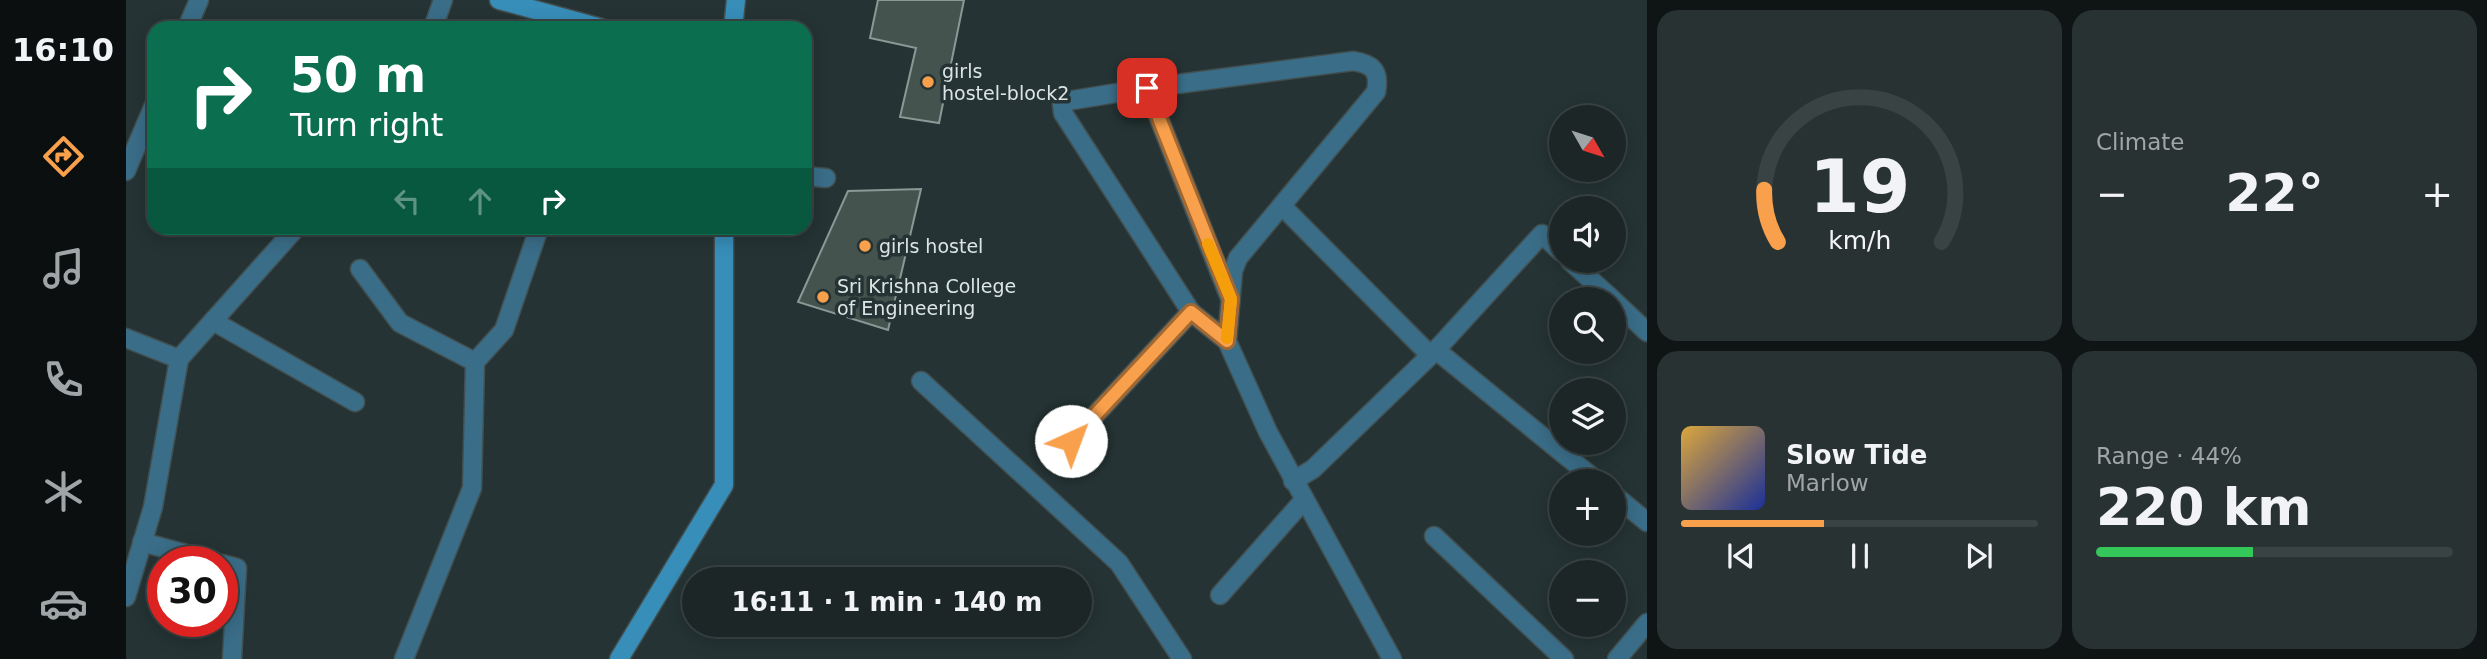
<!DOCTYPE html>
<meta charset="utf-8">
<style>
body{margin:0;font-family:"DejaVu Sans",sans-serif;background:#293233;color:#f1f3f6;height:100vh;display:flex;flex-direction:column;font-size:26px;white-space:nowrap}
*{box-sizing:border-box;margin:0}
p{font-size:23px;color:#a0a5a7}
.icon{flex:none;width:38px;height:38px;fill:none;stroke:currentColor;stroke-width:2;stroke-linecap:round;stroke-linejoin:round}
.map{position:relative;flex:1;overflow:hidden}
.drawer{display:flex;flex-direction:column;gap:10px;padding:10px;background:#0f1515;width:840px}
.drawer>*{flex:none}
.guide{position:absolute;left:21px;top:21px;width:665px;height:214px;border-radius:21px;box-shadow:0 4px 18px #0003,0 0 0 2px #3a4344;background:#0b6e4f;color:#fff;overflow:hidden}
.needle{width:46px;rotate:129deg}
.tools{position:absolute;left:1423px;top:105px;display:grid;gap:14px}
.tools a{display:grid;place-items:center;width:77px;height:77px;border-radius:50%;background:#1c2627;box-shadow:0 4px 18px #0003,0 0 0 2px #3a4344;font-size:35px}
.speed{position:absolute;left:21px;top:546px;display:flex;gap:14px;font-size:35px;font-weight:700;text-align:center}
.speed>*{display:grid;place-content:center;width:91px;height:91px;border-radius:50%;background:#1c2627;box-shadow:0 4px 18px #0003,0 0 0 2px #3a4344;line-height:1}
.speed .limit{border:10px solid #d22;background:#fff;color:#111}
.pin{position:absolute;display:grid;place-items:center;width:60px;height:60px;color:#fff;margin:-30px;border-radius:14px;box-shadow:0 4px 10px #0006}
.me{position:absolute;width:77px;margin:-38px;rotate:43deg;stroke-linejoin:round;filter:drop-shadow(0 0 5px #0008)}
.turn{display:flex;align-items:center;gap:24px;height:147px;padding:0 28px;font-size:32px}
.turn .icon{width:91px;height:91px;stroke-width:2.5}
.turn b{display:block;font-size:49px;line-height:60px}
.lanes{display:flex;align-items:center;height:66px;padding:0 28px;background:#0003;justify-content:center;gap:35px;direction:ltr}
.lanes .off{opacity:.35}
.big{font-size:52px;font-weight:800;line-height:1.1}
.drawer .widget{flex:1;display:flex;flex-direction:column;justify-content:center;gap:10px;min-width:0;padding:0 24px;border-radius:21px;background:#293233}
.drawer .dial{align-items:center;gap:0}
.dial svg{height:182px;overflow:visible;fill:none;stroke:#3a4344;stroke-width:7;stroke-linecap:round;text-anchor:middle}
.dial text{fill:#f1f3f6;stroke:none}
.song{display:flex;align-items:center;gap:21px}
.cover{width:84px;height:84px;border-radius:10px;background:linear-gradient(135deg,hsl(40 70% 55%),hsl(230 70% 35%))}
.played{height:7px;border-radius:4px;background:linear-gradient(90deg,#f9a04c 40%,#3a4344 40%)}
.keys{display:flex;justify-content:space-around;direction:ltr}
.heat{display:flex;justify-content:space-between;align-items:center;font-size:38px;direction:ltr}
.charge{height:10px;border-radius:5px;background:linear-gradient(90deg,#34c759 44%,#3a4344 0)}
.drawer .tiles{flex:1;display:grid;gap:10px;grid-template-columns:repeat(2,1fr)}
.trip{position:absolute;left:556px;top:567px;width:410px;height:70px;border-radius:35px;background:#1c2627;box-shadow:0 4px 18px #0003,0 0 0 2px #3a4344;font-weight:800;line-height:70px;text-align:center}
main{display:flex;flex:1;min-height:0}
.dock{display:flex;flex-direction:column;width:126px;justify-content:space-around;align-items:center;background:#0b0f10;color:#a0a5a7}
.dock .icon{width:49px;height:49px}
.dock .current{color:#f9a04c}
.dock b{font-size:32px;color:#f1f3f6}
.map>svg:first-child{display:block}
</style>
<main>
<nav class="dock">
<b>16:10</b>
<svg class="icon current" aria-label="directions" viewBox="0 0 24 24"><path d="M12 3l9 9-9 9-9-9zM9 14v-3h6M13 9l2 2-2 2"/></svg>
<svg class="icon" aria-label="music" viewBox="0 0 24 24"><path d="M9 18V5l10-2v13"/><circle cx="6" cy="18" r="3"/><circle cx="16" cy="16" r="3"/></svg>
<svg class="icon" aria-label="phone" viewBox="0 0 24 24"><path d="M5 4h4l2 5-3 2q2 4 5 5l2-3 5 2v4C11 20 4 13 5 4z"/></svg>
<svg class="icon" aria-label="climate" viewBox="0 0 24 24"><path d="M12 3v18M4 7l16 10M4 17L20 7"/></svg>
<svg class="icon" aria-label="car" viewBox="0 0 24 24"><path d="M5 17H2v-5l4-1 3-4h7l3 4 3 1v5h-3M9 17h6M6 11h13"/><circle cx="7" cy="17" r="2"/><circle cx="17" cy="17" r="2"/></svg>
</nav>
<div class="map">
<svg width="1521" height="659" viewBox="0 0 1521 659">
<rect width="100%" height="100%" fill="#253334"/>
<g fill="#45534f" stroke="#8a9995" stroke-width="2">
<path d="M 752,0 L 838,0 L 813,123 L 774,117 L 790,48 L 744,38 Z"/>
<path d="M 795,189 L 762,330 L 672,302 L 722,191 Z"/>
</g>
<g fill="none" stroke-linecap="round" stroke-linejoin="round">
<g stroke="#424f50" stroke-width="21">
<g id="street">
<path d="M 61,28 L 73,0"/>
<path d="M 307,28 L 317,0"/>
<path d="M 1021,88 L 1103,296"/>
<path d="M 0,171 L 28,105"/>
<path d="M 679,176 L 700,178"/>
<path d="M 1156,206 L 1304,355"/>
<path d="M 1444,261 L 1486,299"/>
<path d="M 234,269 L 274,323 L 349,362 L 378,330 L 413,228"/>
<path d="M 1488,301 L 1521,332"/>
<path d="M 87,321 L 229,402"/>
<path d="M 0,338 L 53,359 L 170,228"/>
<path d="M 1101,341 L 1107,271 L 1112,258 L 1250,92 C 1254,71 1247,64 1227,61 L 1021,88 L 941,101 L 936,105 L 937,113 L 1065,312 L 1101,341 L 1142,432 L 1266,659"/>
<path d="M 1310,350 L 1471,481"/>
<path d="M 795,381 L 993,563 L 1056,659"/>
<path d="M 945,441 L 1065,312"/>
<path d="M 1167,481 L 1187,469 L 1310,350 L 1416,234 L 1435,252"/>
<path d="M 1488,495 L 1521,522"/>
<path d="M 1308,536 L 1438,659"/>
<path d="M 16,542 L 89,562"/>
<path d="M 96,564 L 111,568 L 106,659"/>
<path d="M 1094,595 L 1178,500"/>
<path d="M 0,597 L 27,507 L 53,359"/>
<path d="M 278,659 L 346,488 L 349,362"/>
<path d="M 1491,659 L 1521,623"/>
</g>
</g>
<g stroke="#424f50" stroke-width="21">
<g id="secondary">
<path d="M 373,0 L 475,28"/>
<path d="M 607,28 L 610,0"/>
<path d="M 493,659 L 598,485 L 598,228"/>
</g>
</g>
<use href="#street" stroke="#3a6d88" stroke-width="18"/>
<use href="#secondary" stroke="#378eb9" stroke-width="18"/>
</g>
<g fill="none" stroke-linecap="round" stroke-linejoin="round">
<g stroke="#a26831" stroke-width="18">
<path id="route" d="M 945,441 L 1065,312 L 1101,341 L 1105,299 L 1021,88"/>
</g>
<use href="#route" stroke="#f9a04c" stroke-width="12"/>
<path stroke="#f59e0b" stroke-width="12" d="M 1082,244 L 1105,299 L 1101,338"/>
</g>
<g fill="#f9a04c" stroke="#253334" stroke-width="2.5">
<circle cx="802" cy="82" r="7"/>
<circle cx="739" cy="246" r="7"/>
<circle cx="697" cy="297" r="7"/>
</g>
<g text-anchor="middle" dominant-baseline="central" stroke-width="7" stroke-linejoin="round" paint-order="stroke">
<g font-size="19" fill="#dce5e6" stroke="#253334" text-anchor="start">
<text x="816" y="71">girls<tspan x="816" dy="22">hostel-block2</tspan></text>
<text x="753" y="246">girls hostel</text>
<text x="711" y="286">Sri Krishna College<tspan x="711" dy="22">of Engineering</tspan></text>
</g>
</g>
</svg>
<div class="tools">
<a><svg class="needle" viewBox="-14 -14 28 28"><path d="M0-13l5 13h-10z" fill="#e53935"/><path d="M0 13l5-13h-10z" fill="#a0a5a7"/></svg></a>
<a><svg class="icon" aria-label="sound" viewBox="0 0 24 24"><path d="M4 9h4l5-4v14l-5-4H4zM17 9q2 3 0 6"/></svg></a>
<a><svg class="icon" aria-label="search" viewBox="0 0 24 24"><circle cx="10" cy="10" r="6"/><path d="M15 15l6 6"/></svg></a>
<a><svg class="icon" aria-label="layers" viewBox="0 0 24 24"><path d="M12 4l9 5-9 5-9-5zM3 14l9 5 9-5"/></svg></a>
<a>+</a>
<a>−</a>
</div>
<div class="speed"><div class="limit">30</div></div>
<div class="pin" style="left:1021px;top:88px;background:#d93025"><svg class="icon" aria-label="arrive" viewBox="0 0 24 24"><path d="M6 21V4h12l-3 4 3 4H6"/></svg></div>
<svg class="me" style="left:945px;top:441px" viewBox="-20 -20 40 40"><circle r="19" fill="#fff"/><path d="M0-13L10 11 0 6-10 11z" fill="#f9a04c"/></svg>
<div class="trip">16:11 · 1 min · 140 m</div>
<div class="guide">
<div class="turn"><svg class="icon" aria-label="right" viewBox="0 0 24 24"><path d="M7 20v-9h11M14 6l5 5-5 5"/></svg><div><b>50 m</b>Turn right</div></div>
<div class="lanes"><svg class="icon off" aria-label="left" viewBox="0 0 24 24"><path d="M17 20v-9H6M10 6l-5 5 5 5"/></svg><svg class="icon off" aria-label="ahead" viewBox="0 0 24 24"><path d="M12 20V5M6 11l6-6 6 6"/></svg><svg class="icon" aria-label="right" viewBox="0 0 24 24"><path d="M7 20v-9h11M14 6l5 5-5 5"/></svg></div>
</div>
</div>
<section class="drawer">
<div class="tiles">
<div class="widget dial"><svg viewBox="0 0 100 80">
<path d="M14 69A42 42 0 1 1 86 69"/>
<path d="M14 69A42 42 0 0 1 8 46" stroke="#f9a04c"/>
<text x="50" y="56" font-size="32" font-weight="700">19</text>
<text x="50" y="72" font-size="11">km/h</text>
</svg></div>
<div class="widget"><p>Climate</p>
<div class="heat"><a>−</a><b class="big">22°</b><a>+</a></div>
</div>
<div class="widget">
<div class="song"><i class="cover"></i><div><b>Slow Tide</b><p>Marlow</p></div></div>
<div class="played"></div>
<div class="keys"><svg class="icon" aria-label="previous" viewBox="0 0 24 24"><path d="M18 5L8 12l10 7zM5 5v14"/></svg><svg class="icon" aria-label="pause" viewBox="0 0 24 24"><path d="M8 5v14M16 5v14"/></svg><svg class="icon" aria-label="next" viewBox="0 0 24 24"><path d="M6 5l10 7-10 7zM19 5v14"/></svg></div>
</div>
<div class="widget"><p>Range · 44%</p><b class="big">220 km</b><div class="charge"></div></div>
</div>
</section>
</main>
